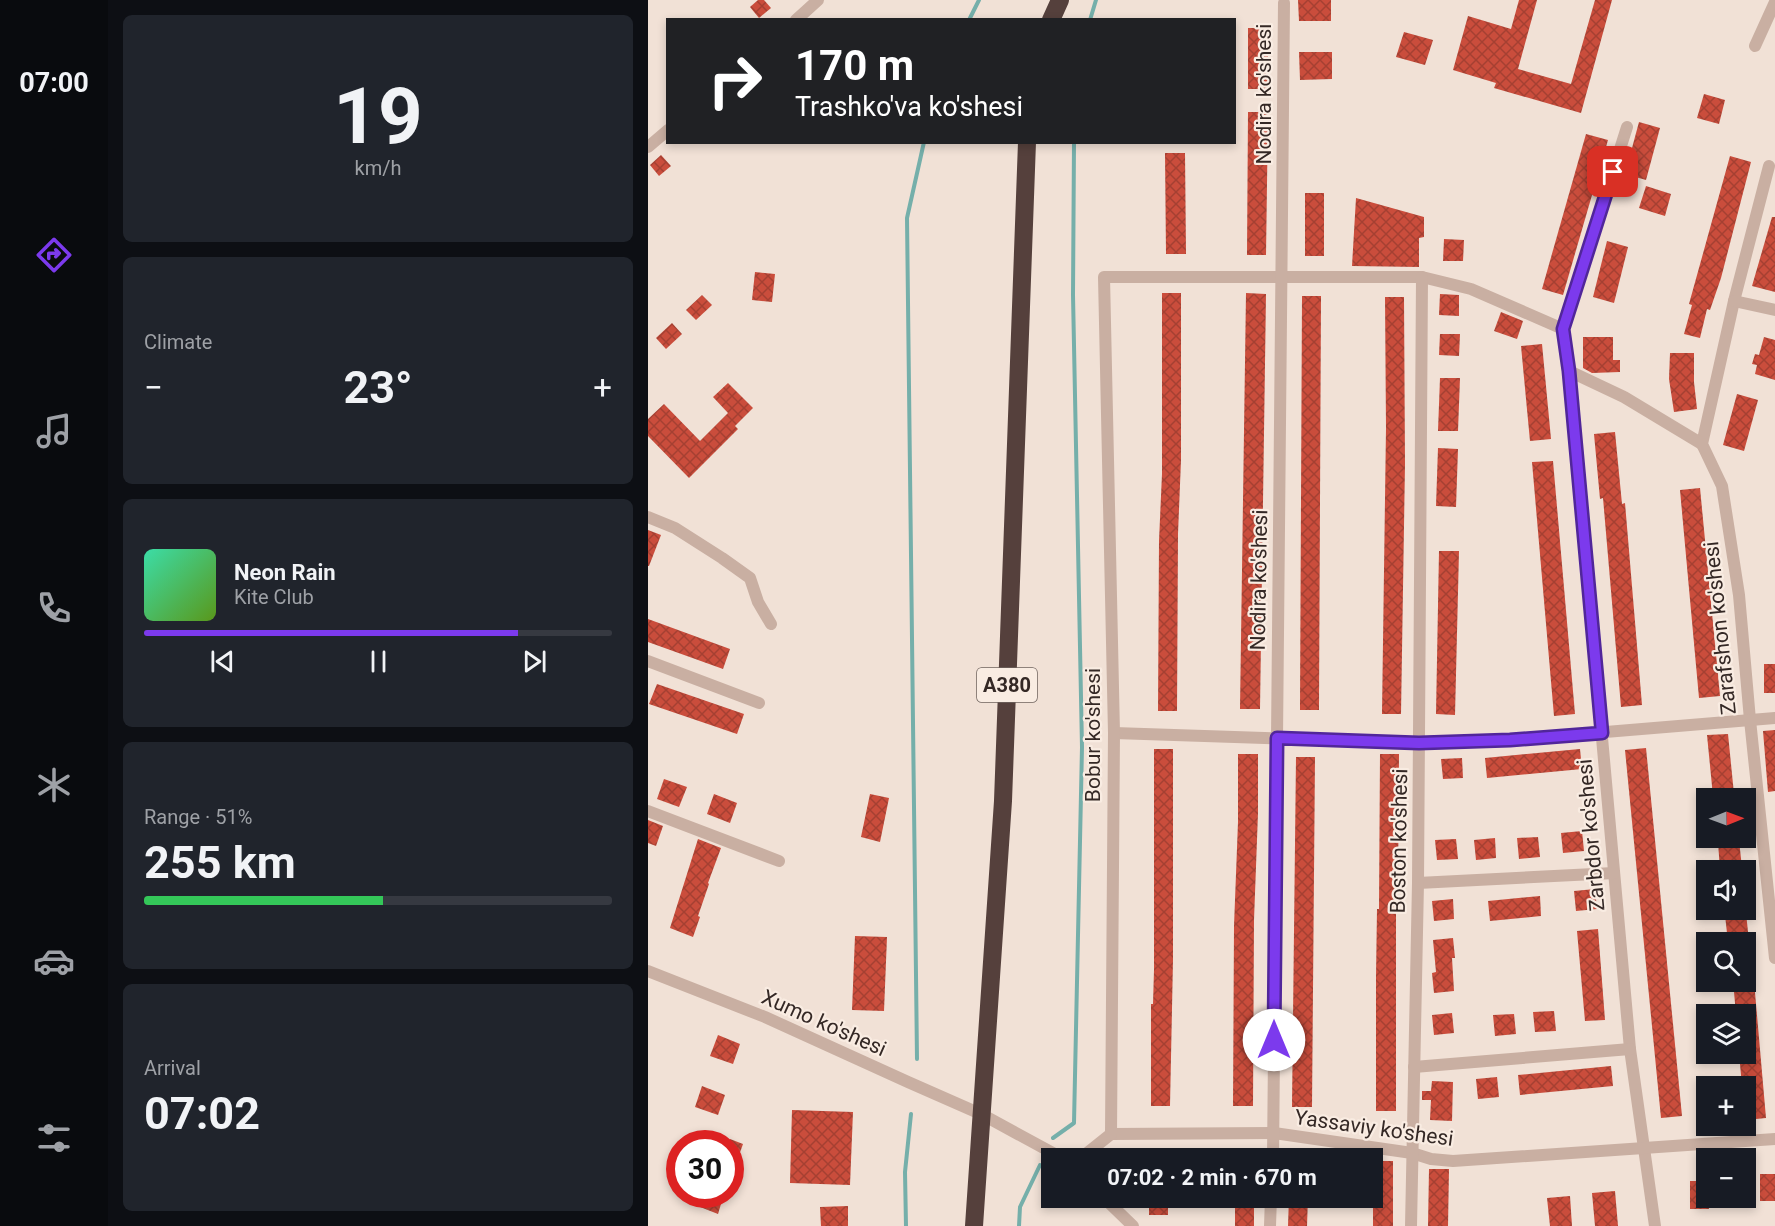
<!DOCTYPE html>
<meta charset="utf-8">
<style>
body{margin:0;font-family:Roboto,sans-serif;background:#20242c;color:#f1f3f6;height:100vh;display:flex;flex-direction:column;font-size:22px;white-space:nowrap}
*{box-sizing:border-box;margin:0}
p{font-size:20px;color:#9ea1a6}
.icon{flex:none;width:33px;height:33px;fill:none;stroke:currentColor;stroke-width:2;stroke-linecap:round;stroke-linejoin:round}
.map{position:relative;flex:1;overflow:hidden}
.sheet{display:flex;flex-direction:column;gap:15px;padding:15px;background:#0d0f14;width:540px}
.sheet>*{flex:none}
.banner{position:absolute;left:18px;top:18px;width:570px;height:126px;border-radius:0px;box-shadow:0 3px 9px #0003;background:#202124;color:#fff;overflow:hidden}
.needle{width:39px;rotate:89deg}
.buttons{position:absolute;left:1048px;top:788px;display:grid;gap:12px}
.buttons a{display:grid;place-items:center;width:60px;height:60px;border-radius:0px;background:#171b24;box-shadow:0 3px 9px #0003;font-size:30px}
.speed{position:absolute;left:18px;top:1130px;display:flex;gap:12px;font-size:30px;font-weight:700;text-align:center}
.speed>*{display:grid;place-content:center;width:78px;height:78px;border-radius:50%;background:#171b24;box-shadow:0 3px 9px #0003;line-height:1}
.speed .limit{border:9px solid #d22;background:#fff;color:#111}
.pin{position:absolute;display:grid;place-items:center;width:51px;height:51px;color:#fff;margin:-26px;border-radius:12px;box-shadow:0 3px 9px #0006}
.me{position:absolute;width:66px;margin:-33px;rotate:0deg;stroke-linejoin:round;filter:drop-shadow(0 0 4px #0008)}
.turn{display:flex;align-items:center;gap:21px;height:126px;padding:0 30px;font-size:27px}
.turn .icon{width:78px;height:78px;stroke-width:2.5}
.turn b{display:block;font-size:42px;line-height:51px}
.big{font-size:45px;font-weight:700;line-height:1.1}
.sheet .tile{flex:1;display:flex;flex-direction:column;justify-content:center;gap:9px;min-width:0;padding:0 21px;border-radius:9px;background:#20242c}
.sheet .dial{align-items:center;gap:0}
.dial b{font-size:78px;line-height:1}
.song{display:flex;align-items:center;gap:18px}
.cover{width:72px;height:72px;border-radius:9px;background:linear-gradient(135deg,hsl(160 70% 55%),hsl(90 70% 35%))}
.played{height:6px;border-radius:3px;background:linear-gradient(90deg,#7c3aed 80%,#363941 80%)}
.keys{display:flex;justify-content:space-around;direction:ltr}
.heat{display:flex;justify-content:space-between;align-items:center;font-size:33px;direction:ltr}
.charge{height:9px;border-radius:4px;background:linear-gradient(90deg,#34c759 51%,#363941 0)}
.trip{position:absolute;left:393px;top:1148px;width:342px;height:60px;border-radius:0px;background:#171b24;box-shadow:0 3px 9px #0003;font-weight:700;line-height:60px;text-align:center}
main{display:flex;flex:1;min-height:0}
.tabs{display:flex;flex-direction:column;width:108px;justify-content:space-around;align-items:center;background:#090b0e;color:#9ea1a6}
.tabs .icon{width:42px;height:42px}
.tabs .on{color:#7c3aed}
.tabs b{font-size:27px;color:#f1f3f6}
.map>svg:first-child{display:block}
</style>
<main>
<nav class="tabs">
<b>07:00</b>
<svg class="icon on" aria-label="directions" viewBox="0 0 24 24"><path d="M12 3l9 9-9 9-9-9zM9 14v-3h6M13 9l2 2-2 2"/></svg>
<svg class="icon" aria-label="music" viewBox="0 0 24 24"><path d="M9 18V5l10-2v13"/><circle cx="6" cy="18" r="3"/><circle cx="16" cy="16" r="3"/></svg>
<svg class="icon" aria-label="phone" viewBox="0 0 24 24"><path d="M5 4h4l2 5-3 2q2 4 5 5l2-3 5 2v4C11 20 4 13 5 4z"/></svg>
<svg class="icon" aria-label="climate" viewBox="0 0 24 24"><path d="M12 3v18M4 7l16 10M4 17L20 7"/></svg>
<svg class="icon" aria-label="car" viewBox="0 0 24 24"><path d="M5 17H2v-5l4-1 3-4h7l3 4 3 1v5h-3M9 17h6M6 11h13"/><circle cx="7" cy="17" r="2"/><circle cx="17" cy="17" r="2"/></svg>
<svg class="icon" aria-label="filters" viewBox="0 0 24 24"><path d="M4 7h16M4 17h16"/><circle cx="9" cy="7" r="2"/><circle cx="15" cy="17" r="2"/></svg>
</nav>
<section class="sheet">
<div class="tile dial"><b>19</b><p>km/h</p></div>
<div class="tile"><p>Climate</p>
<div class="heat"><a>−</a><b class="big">23°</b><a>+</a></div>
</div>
<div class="tile">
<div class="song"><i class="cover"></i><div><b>Neon Rain</b><p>Kite Club</p></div></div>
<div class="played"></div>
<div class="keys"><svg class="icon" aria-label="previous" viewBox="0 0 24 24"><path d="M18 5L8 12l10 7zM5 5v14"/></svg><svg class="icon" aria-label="pause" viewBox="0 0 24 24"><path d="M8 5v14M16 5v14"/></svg><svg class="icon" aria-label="next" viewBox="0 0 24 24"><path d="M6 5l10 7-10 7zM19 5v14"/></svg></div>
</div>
<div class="tile"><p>Range · 51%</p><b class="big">255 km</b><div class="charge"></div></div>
<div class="tile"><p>Arrival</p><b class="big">07:02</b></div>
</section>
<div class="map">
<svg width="1127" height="1226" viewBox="0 0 1127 1226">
<defs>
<pattern id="building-cross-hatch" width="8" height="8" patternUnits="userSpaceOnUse" patternTransform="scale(1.5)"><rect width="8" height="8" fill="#ca4d3c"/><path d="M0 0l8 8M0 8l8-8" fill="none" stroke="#a54032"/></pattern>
</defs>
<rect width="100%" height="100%" fill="#f1e1d6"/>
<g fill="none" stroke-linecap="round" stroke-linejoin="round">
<g stroke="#75afaa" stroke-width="4">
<path d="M 321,20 L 331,0"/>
<path d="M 442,20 L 448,0"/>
<path d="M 269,1059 L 259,218 L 276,142"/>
<path d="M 405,1138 L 426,1123 L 434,747 L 425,295 L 426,142"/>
<path d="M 258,1226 L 257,1172 L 263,1114"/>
<path d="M 371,1226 L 372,1207 L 392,1165"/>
</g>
</g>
<g fill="url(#building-cross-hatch)">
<path d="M 110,0 L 116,0 L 123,8 L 111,18 L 102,7 Z"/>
<path d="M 650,0 L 683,0 L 683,21 L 651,21 Z"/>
<path d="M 871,0 L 889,0 L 870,69 L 923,84 L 947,0 L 964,0 L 933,113 L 846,88 L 848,83 L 805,70 L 820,16 L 863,29 Z"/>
<rect x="600" y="28" width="20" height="61"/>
<path d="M 756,32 L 785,40 L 777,65 L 748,57 Z"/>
<path d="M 651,52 L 684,52 L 684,79 L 652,80 Z"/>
<path d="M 1056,94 L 1077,100 L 1071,124 L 1049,118 Z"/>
<path d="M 600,112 L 620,112 L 618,255 L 599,255 Z"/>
<path d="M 991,122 L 1012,128 L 998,180 L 977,174 Z"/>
<path d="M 938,134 L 960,140 L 915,295 L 894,289 Z"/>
<path d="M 517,153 L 537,153 L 538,254 L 518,254 Z"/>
<path d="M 13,155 L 23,166 L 11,176 L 2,165 Z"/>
<path d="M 1082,156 L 1103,162 L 1073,278 L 1062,310 L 1059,309 L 1052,338 L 1036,334 L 1044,305 L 1041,304 Z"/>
<path d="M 998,186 L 1023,194 L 1017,216 L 991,208 Z"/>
<rect x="657" y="193" width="19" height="63"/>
<path d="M 708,198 L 776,217 L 776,237 L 771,238 L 771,267 L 704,266 Z"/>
<path d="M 1124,217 L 1127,217 L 1127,292 L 1104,286 Z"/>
<path d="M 796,239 L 816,240 L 815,261 L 795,261 Z"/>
<path d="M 959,241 L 980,247 L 966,303 L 945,297 Z"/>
<path d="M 107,272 L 127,274 L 124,302 L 104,300 Z"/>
<path d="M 514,293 L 533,293 L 533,460 L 530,534 L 529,711 L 510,711 L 511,541 L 514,474 Z"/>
<path d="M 598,293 L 618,294 L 612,709 L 592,709 Z"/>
<path d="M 792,294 L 811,295 L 811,316 L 791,315 Z"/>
<path d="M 54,295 L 64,305 L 48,320 L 38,310 Z"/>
<path d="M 654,296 L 673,296 L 671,710 L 652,710 Z"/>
<path d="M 737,297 L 756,297 L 757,464 L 753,714 L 734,714 L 738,428 Z"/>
<path d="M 853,312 L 875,321 L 869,339 L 846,331 Z"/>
<path d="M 24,323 L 34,334 L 18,349 L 8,338 Z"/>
<path d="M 792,334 L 812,334 L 811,356 L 791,355 Z"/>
<path d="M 935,337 L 965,337 L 965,360 L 972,360 L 972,372 L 944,373 L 935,368 Z"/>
<path d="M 1116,337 L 1127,340 L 1127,380 L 1107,374 L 1109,365 L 1104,364 L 1107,354 L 1111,355 Z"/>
<path d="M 894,344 L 903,439 L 882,441 L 873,346 Z"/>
<path d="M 1022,353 L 1046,353 L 1046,382 L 1049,409 L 1026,412 L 1021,379 Z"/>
<path d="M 792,378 L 812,378 L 810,431 L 790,431 Z"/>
<path d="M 80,383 L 105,408 L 87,426 L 90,429 L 41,478 L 0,436 L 0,419 L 16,404 L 52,441 L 80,413 L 65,397 Z"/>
<path d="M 1089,394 L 1110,400 L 1096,451 L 1075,445 Z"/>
<path d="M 967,432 L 974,504 L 977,503 L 994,705 L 973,707 L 955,498 L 952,499 L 946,434 Z"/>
<path d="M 790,448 L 810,449 L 808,507 L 788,506 Z"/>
<path d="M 905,461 L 927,714 L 906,716 L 884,462 Z"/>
<path d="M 1052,488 L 1072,696 L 1051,698 L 1032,490 Z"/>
<path d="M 0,530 L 13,535 L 1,566 L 0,566 Z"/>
<path d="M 791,551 L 811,551 L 807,715 L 788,714 Z"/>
<path d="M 0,619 L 82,649 L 75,669 L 0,642 Z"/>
<rect x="1116" y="664" width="11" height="29"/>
<path d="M 9,684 L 96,714 L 89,734 L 1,704 Z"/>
<path d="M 1127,730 L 1127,791 L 1120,792 L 1115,731 Z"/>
<path d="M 1080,734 L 1086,794 L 1065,796 L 1059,735 Z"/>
<path d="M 998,748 L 1034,1116 L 1013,1118 L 977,750 Z"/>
<path d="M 506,749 L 525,749 L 525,960 L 522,1106 L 503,1106 L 503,1004 L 505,1004 L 506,970 Z"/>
<path d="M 932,749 L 934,769 L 839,778 L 837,758 Z"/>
<path d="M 590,754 L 610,754 L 610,813 L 606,920 L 605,1106 L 585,1106 L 586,926 L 590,822 Z"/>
<path d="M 732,754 L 751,754 L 750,893 L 748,893 L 748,1111 L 728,1111 L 728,977 L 729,909 L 731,909 Z"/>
<path d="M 648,757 L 667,757 L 664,1107 L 644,1107 Z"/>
<path d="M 814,758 L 815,778 L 795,779 L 793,759 Z"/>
<path d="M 16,779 L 39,787 L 31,807 L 9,799 Z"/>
<path d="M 66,794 L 89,803 L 82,823 L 59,814 Z"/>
<path d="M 222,794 L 241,798 L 232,842 L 213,837 Z"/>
<path d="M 0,820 L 15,826 L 8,846 L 0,843 Z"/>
<path d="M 934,831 L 936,851 L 915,853 L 913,833 Z"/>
<path d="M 890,837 L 892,857 L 871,859 L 869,838 Z"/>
<path d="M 847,838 L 848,858 L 828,860 L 826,840 Z"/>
<path d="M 50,839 L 73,848 L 60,883 L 61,884 L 50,916 L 52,917 L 45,937 L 22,928 Z"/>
<path d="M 808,839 L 810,859 L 789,860 L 787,840 Z"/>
<path d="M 1091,840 L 1094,868 L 1072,870 L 1070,842 Z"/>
<path d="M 947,889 L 949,909 L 928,911 L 926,891 Z"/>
<path d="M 892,896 L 893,916 L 842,921 L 840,901 Z"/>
<path d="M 805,899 L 806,919 L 786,921 L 784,901 Z"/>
<path d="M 1098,913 L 1101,941 L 1080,942 L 1077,915 Z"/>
<path d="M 950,929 L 957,1020 L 937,1021 L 929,931 Z"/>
<path d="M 207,936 L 239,937 L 236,1011 L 204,1010 Z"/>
<path d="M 805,938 L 807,958 L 804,958 L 806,991 L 786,993 L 784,973 L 788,972 L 785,940 Z"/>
<path d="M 1085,981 L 1106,981 L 1118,1118 L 1098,1120 L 1098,1086 L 1094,1086 L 1091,1053 L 1098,1053 L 1098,1014 L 1088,1014 Z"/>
<path d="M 906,1011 L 908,1031 L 887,1032 L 885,1012 Z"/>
<path d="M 804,1013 L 806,1033 L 786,1035 L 784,1015 Z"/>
<path d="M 866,1014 L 868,1034 L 847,1036 L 845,1015 Z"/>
<path d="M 70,1035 L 92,1044 L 85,1064 L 62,1056 Z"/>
<path d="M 963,1066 L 965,1086 L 872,1095 L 870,1075 Z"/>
<path d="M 849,1077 L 851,1097 L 830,1099 L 828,1079 Z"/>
<path d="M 784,1081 L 805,1082 L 804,1121 L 782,1120 L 783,1100 L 774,1100 L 774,1091 L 783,1091 Z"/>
<path d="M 54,1086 L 77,1095 L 70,1115 L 47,1107 Z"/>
<path d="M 144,1110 L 205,1112 L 202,1185 L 142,1183 Z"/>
<path d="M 82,1139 L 95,1144 L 84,1175 L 82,1175 Z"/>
<rect x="501" y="1148" width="19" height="10"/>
<rect x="725" y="1161" width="20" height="65"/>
<path d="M 781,1169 L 801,1169 L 800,1226 L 780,1226 Z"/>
<rect x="1112" y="1174" width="15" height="27"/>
<path d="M 1042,1181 L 1059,1181 L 1061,1209 L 1042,1209 Z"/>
<path d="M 967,1191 L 970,1226 L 947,1226 L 944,1193 Z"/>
<path d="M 51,1194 L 76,1194 L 70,1214 L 47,1205 Z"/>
<path d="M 922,1196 L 924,1226 L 902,1226 L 899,1198 Z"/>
<rect x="501" y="1197" width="19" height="18"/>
<path d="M 641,1197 L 660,1197 L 659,1226 L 640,1226 Z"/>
<rect x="587" y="1205" width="19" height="21"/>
<path d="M 200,1206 L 200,1226 L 173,1226 L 172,1207 Z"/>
</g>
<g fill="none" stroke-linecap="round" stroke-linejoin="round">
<g stroke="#c9afa2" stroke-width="12">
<path d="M 148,20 L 170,0"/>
<path d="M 1107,46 L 1127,2"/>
<path d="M 979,127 L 915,329 L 921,371 L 982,1049 L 1007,1226"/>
<path d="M 0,147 L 20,130"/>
<path d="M 1121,166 L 1086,301 L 1054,444 L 1074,486 L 1091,595 L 1102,720 L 1127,958"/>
<path d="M 1086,301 L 1127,310"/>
<path d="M 921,371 L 976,397 L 1054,444"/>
<path d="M 0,517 L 27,528 L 74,558 L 102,578 L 110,602 L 123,624"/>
<path d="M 0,661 L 111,703"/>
<path d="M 466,733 L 771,743 L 862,740 L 1127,718"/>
<path d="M 0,811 L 131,861"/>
<path d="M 770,883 L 966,873"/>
<path d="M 0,971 L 117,1017 L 260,1082 L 335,1115 L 414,1158"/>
<path d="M 766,1067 L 982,1049"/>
<path d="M 463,1134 L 626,1133 L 764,1153 L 783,1159 L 805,1161 L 1127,1139"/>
<path d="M 412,1156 L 438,1154 L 463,1134 L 466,733 L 456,277 L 774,277 L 823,289 L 915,329"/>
<path d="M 625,1158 L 636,3"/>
<path d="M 455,1197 L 485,1226"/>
<path d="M 622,1226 L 623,1197"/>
<path d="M 763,1226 L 770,883 L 774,277"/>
</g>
<g stroke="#55403c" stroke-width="18">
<path d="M 403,20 L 412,0"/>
<path d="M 326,1226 L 355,801 L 379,142"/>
</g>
</g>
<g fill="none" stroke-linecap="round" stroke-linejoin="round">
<g stroke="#51269a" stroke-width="15">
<path id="route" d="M 626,1040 L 629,738 L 771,743 L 862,740 L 954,733 L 921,371 L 915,329 L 965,172"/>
</g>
<use href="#route" stroke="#7c3aed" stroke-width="10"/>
</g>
<g text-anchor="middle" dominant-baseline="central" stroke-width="4.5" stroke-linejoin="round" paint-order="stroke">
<rect fill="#f9ece2" stroke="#6f635e" stroke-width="1.5" x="329" y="668" width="60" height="34" rx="4.5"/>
<g font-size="20" font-weight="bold" fill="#342825">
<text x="359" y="685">A380</text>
</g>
<g font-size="21" fill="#342825" stroke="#f9ece2">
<text transform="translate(616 94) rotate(-90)">Nodira ko'shesi</text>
<text transform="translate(611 580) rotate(-89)">Nodira ko'shesi</text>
<text transform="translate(1072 628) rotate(-96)">Zarafshon ko'shesi</text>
<text transform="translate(445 735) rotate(-90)">Bobur ko'shesi</text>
<text transform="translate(943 835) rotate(-95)">Zarbdor ko'shesi</text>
<text transform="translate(751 841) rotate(-89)">Boston ko'shesi</text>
<text transform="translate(176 1023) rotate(24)">Xumo ko'shesi</text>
<text transform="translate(726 1128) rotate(8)">Yassaviy ko'shesi</text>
</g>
</g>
</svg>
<div class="buttons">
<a><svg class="needle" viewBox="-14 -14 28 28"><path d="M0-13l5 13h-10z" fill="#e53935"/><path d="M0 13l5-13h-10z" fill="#9ea1a6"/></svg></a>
<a><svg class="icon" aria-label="sound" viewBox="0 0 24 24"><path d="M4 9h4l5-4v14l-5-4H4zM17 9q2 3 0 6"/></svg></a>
<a><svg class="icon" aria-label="search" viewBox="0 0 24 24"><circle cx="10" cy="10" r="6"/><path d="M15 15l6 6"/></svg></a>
<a><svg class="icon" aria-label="layers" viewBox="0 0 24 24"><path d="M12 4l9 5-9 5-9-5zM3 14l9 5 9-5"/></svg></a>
<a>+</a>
<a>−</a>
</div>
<div class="speed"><div class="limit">30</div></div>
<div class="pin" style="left:965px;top:172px;background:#d93025"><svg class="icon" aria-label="arrive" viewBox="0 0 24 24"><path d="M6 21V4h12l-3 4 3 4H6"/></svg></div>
<svg class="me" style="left:626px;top:1040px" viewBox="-20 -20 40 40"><circle r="19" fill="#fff"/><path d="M0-13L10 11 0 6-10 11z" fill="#7c3aed"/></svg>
<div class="trip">07:02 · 2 min · 670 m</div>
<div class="banner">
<div class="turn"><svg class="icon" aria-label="right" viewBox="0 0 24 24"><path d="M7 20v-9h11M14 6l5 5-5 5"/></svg><div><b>170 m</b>Trashko'va ko'shesi</div></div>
</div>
</div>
</main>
